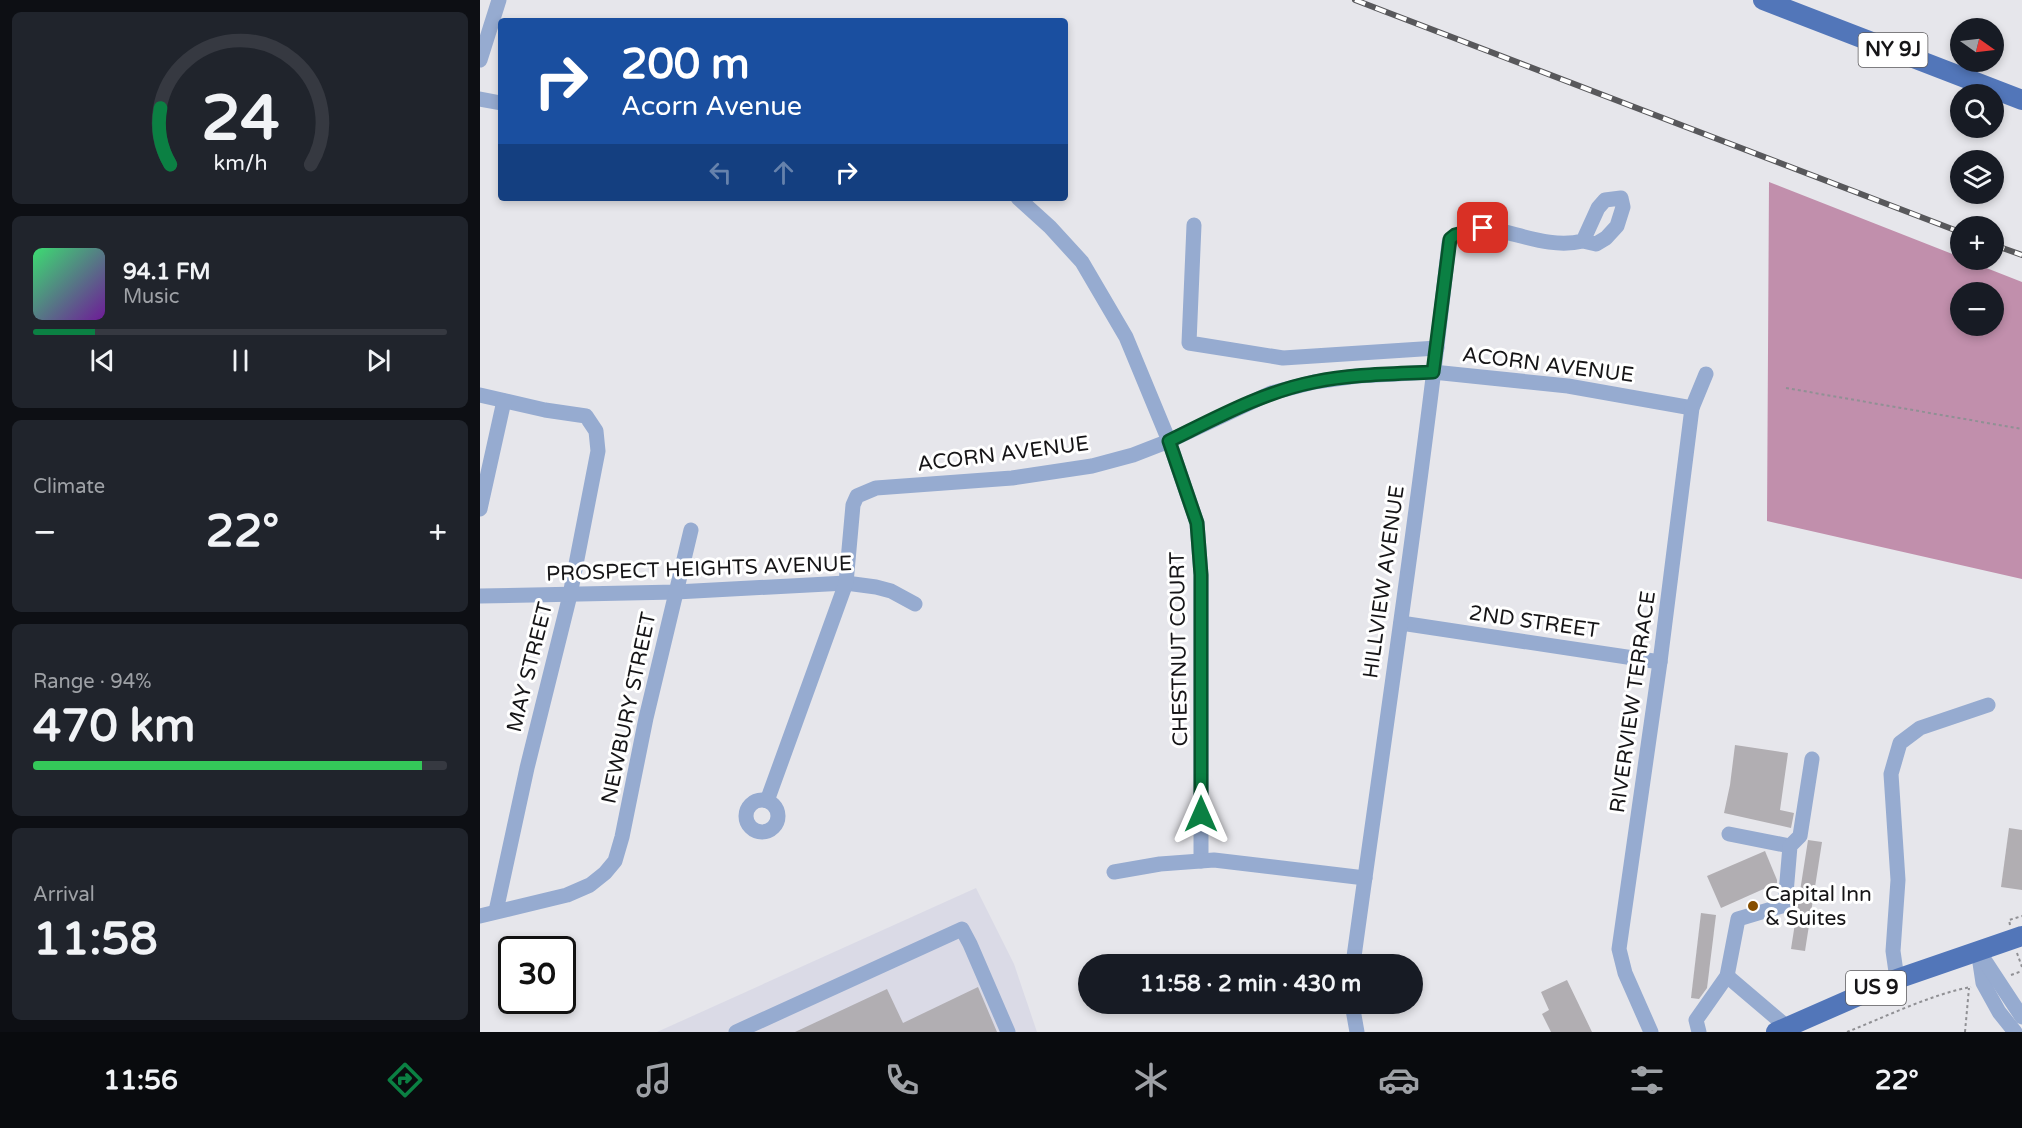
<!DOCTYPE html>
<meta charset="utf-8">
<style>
body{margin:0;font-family:"Varela Round",sans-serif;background:#20242c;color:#f1f3f6;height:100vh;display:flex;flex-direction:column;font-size:22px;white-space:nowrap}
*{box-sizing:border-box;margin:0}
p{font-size:20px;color:#9ea1a6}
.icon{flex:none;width:33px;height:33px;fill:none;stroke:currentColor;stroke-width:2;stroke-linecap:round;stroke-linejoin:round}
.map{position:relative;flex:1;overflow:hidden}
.sheet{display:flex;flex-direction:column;gap:12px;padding:12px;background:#0d0f14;width:480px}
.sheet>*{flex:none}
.banner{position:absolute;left:18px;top:18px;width:570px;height:183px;border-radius:6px;box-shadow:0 3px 9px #0003;background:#1a4fa0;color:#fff;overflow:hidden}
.needle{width:39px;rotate:104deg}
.controls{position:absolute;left:1470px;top:18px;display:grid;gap:12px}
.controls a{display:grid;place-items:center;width:54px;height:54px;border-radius:50%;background:#171b24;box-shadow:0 3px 9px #0003;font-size:30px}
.speed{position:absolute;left:18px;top:936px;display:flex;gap:12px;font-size:30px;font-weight:700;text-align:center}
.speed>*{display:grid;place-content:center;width:78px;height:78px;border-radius:50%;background:#171b24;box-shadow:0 3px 9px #0003;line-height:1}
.speed .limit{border:3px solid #111;border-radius:9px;background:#fff;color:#111}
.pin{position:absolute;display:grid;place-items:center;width:51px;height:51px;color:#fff;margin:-26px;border-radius:12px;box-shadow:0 3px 9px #0006}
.me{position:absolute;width:66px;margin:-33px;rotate:0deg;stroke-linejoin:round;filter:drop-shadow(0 0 4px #0008)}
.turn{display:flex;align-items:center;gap:21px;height:126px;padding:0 24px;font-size:27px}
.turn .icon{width:78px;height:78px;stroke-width:2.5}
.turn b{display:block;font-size:42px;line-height:51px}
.lanes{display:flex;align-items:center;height:57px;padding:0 24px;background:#0003;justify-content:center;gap:30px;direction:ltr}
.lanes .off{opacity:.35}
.big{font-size:45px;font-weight:700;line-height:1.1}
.sheet .widget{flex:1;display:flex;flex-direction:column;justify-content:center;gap:9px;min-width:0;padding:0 21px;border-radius:9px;background:#20242c}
.sheet .dial{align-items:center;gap:0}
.dial svg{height:156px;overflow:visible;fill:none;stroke:#363941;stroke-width:7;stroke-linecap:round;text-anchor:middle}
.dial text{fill:#f1f3f6;stroke:none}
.song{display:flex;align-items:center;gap:18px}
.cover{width:72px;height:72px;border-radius:9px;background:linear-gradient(135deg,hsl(140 70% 55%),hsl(280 70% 35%))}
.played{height:6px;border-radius:3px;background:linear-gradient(90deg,#0b8043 15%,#363941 15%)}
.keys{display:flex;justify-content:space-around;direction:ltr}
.heat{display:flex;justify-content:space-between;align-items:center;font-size:33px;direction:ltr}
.charge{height:9px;border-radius:4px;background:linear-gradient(90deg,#34c759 94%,#363941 0)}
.trip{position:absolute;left:598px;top:954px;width:345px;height:60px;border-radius:30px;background:#171b24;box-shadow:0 3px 9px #0003;font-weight:700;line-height:60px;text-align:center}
.tab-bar{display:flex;height:96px;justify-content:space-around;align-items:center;background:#090b0e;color:#9ea1a6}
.tab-bar .icon{width:42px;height:42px}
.tab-bar .on{color:#0b8043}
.tab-bar b{font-size:27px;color:#f1f3f6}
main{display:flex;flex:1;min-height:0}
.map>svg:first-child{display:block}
</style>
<main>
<section class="sheet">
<div class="widget dial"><svg viewBox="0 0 100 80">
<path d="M14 69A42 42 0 1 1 86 69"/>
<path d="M14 69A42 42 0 0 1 9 40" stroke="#0b8043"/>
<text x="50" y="56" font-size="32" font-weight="700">24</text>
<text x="50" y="72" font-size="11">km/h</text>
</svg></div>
<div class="widget">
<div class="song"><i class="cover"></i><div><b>94.1 FM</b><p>Music</p></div></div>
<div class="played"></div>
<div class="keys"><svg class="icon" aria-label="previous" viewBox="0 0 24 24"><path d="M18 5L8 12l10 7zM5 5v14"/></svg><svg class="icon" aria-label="pause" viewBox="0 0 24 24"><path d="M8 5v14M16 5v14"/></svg><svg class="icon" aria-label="next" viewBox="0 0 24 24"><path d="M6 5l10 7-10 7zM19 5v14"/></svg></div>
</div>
<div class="widget"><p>Climate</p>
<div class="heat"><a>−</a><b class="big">22°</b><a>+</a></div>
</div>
<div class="widget"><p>Range · 94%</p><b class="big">470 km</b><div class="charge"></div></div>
<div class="widget"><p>Arrival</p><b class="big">11:58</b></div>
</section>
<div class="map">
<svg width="1542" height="1032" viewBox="0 0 1542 1032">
<rect width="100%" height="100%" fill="#e6e6eb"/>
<path fill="#dadae6" d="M 496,888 L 534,964 L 557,1032 L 177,1032 Z"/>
<path fill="#c18fac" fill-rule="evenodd" d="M 1289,182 L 1480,257 L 1480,260 L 1486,260 L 1542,282 L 1542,579 L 1287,521 ZM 1480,292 L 1514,292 L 1514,326 L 1480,326 Z"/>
<g fill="#b1aeb2">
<path d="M 1255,745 L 1308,753 L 1300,810 L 1314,813 L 1311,828 L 1244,813 L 1250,785 Z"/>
<path d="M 1529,828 L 1542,830 L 1542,890 L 1521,887 Z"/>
<path d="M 1328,840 L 1342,842 L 1325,951 L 1311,949 Z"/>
<path d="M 1285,851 L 1297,880 L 1297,883 L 1241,908 L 1227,876 Z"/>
<path d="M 1221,913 L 1236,915 L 1227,988 L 1219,999 L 1211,998 Z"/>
<path d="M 1087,980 L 1112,1032 L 1071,1032 L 1062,1014 L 1069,1010 L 1061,992 Z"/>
<path d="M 498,987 L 517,1032 L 315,1032 L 407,989 L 423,1023 Z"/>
</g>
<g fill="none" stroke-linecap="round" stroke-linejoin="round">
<g stroke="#909094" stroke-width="2" stroke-dasharray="3 3" stroke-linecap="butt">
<path d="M 1306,388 L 1542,429"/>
<path d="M 1530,925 L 1529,920 L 1542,916"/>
<path d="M 1537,953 L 1542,967"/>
<path d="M 1531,975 L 1542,971"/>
<path d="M 1367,1032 C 1405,1017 1452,994 1491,987"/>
<path d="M 1485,1032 L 1489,988"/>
</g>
<g stroke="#96abd0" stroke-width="15">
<path d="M 0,60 L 19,0"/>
<path d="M 0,99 L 21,103"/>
<path d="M 538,198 L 570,227 L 602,262 L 646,337 L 689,441 L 717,523 L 721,575 L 721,861"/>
<path d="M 714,225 L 709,343 L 803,358 L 957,348"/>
<path d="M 0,395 L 65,410 L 106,416 L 116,431 L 118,451 L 90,595 L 47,768 L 16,911"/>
<path d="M 0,509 L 24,401"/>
<path d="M 0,596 L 196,592 L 366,583 L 396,587 L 411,591 L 435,604"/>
<path d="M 921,623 L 1180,662"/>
<circle cx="282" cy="816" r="16"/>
<path d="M 287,801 L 366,583 L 373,505 L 377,496 L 396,488 L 532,478 L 612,466 L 653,455 L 689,441 L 791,393 L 834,382 L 877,376 L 953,372 L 1088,386 L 1212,408"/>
<path d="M 1249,834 L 1310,846"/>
<path d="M 634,872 L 680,864 L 734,860 L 885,878"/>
<path d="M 0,916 L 87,895 L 110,885 L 125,873 L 135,861 L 142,837 L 166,718 L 211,530"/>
<path d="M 1498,950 L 1503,983 L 1519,1012 L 1535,1032"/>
<path d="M 1501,955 L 1542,1017"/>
<path d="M 873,964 C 906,724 942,484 969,243 C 973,233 996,227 1006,228 C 1038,233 1070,249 1103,241 L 1118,208 L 1125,200 L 1141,198 L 1143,207 L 1137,226 L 1126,238 L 1116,244 L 1103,241"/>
<path d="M 1247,976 L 1307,1027"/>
<path d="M 1417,979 L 1413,951 L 1418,880 L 1411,774 L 1420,743 L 1440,728 L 1508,705"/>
<path d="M 872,1004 L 877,1032"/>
<path d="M 256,1032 L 482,929 L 490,944 L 528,1032"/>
<path d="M 1171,1032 L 1145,973 L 1139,949 L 1180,662 L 1212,408 L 1226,374"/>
<path d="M 1219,1032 L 1216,1020 L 1247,976 L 1258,919 L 1305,905 L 1310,846 L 1320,836 L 1332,759"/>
</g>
<g stroke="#5276b9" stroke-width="20">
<path d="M 1283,0 L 1542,100"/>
<path d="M 1296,1032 L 1417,979 L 1542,936"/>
</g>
<g stroke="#58585b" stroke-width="6">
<g id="rail">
<path d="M 875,0 L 1480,232"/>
<path d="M 1514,245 L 1542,255"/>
</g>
</g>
<use href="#rail" stroke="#fff" stroke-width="4" stroke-dasharray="11" stroke-linecap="butt"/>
</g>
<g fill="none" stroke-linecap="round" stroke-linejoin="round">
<g stroke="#07532c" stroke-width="15">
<path id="route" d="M 721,814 L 721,575 L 717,523 L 689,441 C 736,418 783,392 834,382 C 873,374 913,374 953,372 L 970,239 L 975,235 L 1003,228"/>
</g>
<use href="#route" stroke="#0b8043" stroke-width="10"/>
</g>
<circle fill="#864e00" stroke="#fff" stroke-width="2" cx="1273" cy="906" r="6"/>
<g text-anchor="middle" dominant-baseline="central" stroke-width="6" stroke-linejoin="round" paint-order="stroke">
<g fill="#fff" stroke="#5c5b5d" stroke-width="1.5">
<rect x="1378.5" y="33" width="69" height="34" rx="4.5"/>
<rect x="1366" y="971" width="60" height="34" rx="4.5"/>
</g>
<g font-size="20" font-weight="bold" fill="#161517">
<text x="1413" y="50">NY 9J</text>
<text x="1396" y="988">US 9</text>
</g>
<g font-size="21" fill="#161517" stroke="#fff">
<text transform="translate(1068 365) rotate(7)">ACORN AVENUE</text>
<text transform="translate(523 454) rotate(-7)">ACORN AVENUE</text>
<text transform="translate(219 569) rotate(-2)">PROSPECT HEIGHTS AVENUE</text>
<text transform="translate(904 582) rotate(-82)">HILLVIEW AVENUE</text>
<text transform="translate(1054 622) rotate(8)">2ND STREET</text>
<text transform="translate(699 649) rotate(-91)">CHESTNUT COURT</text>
<text transform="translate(50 667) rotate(-76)">MAY STREET</text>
<text transform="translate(1153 702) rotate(-82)">RIVERVIEW TERRACE</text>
<text transform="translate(149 708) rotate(-78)">NEWBURY STREET</text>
</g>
<g font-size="21" fill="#161517" stroke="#fff" text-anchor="start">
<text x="1285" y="894">Capital Inn<tspan x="1285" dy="24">&amp; Suites</tspan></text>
</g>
</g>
</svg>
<div class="controls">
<a><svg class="needle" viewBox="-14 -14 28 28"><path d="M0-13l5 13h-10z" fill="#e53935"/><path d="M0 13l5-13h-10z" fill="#9ea1a6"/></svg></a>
<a><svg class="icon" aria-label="search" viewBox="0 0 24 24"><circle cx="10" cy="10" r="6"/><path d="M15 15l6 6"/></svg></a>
<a><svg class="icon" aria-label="layers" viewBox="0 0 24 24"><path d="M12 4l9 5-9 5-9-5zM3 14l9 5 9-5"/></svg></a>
<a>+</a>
<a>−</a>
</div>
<div class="speed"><div class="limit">30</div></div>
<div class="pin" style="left:1003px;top:228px;background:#d93025"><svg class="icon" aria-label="arrive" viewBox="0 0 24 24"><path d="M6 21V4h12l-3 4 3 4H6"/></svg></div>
<svg class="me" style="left:721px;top:814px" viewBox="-20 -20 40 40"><path d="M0-17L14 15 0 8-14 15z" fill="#0b8043" stroke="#fff" stroke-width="4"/></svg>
<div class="trip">11:58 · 2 min · 430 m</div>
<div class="banner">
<div class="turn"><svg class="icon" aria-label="right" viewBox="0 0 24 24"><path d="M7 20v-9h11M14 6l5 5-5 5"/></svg><div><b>200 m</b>Acorn Avenue</div></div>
<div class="lanes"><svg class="icon off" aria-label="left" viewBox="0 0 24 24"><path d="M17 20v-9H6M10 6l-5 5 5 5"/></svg><svg class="icon off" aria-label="ahead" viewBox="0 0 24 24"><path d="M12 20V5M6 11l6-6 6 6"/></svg><svg class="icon" aria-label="right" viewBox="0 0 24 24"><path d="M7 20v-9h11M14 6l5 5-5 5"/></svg></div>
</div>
</div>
</main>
<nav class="tab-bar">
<b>11:56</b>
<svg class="icon on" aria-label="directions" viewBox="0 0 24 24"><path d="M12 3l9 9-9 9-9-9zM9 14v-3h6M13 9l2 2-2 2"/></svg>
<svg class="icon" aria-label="music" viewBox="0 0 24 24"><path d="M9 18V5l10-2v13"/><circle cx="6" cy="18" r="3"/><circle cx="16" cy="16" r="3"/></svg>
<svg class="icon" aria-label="phone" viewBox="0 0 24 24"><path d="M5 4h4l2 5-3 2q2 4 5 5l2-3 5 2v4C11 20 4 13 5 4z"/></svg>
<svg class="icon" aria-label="climate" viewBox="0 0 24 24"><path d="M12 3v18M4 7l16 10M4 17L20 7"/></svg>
<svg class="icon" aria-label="car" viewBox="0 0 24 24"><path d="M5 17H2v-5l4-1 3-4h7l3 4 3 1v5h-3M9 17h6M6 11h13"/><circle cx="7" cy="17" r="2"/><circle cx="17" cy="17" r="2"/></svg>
<svg class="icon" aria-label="filters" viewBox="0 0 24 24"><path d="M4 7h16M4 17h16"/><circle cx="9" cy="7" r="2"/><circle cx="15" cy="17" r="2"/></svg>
<b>22°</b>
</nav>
